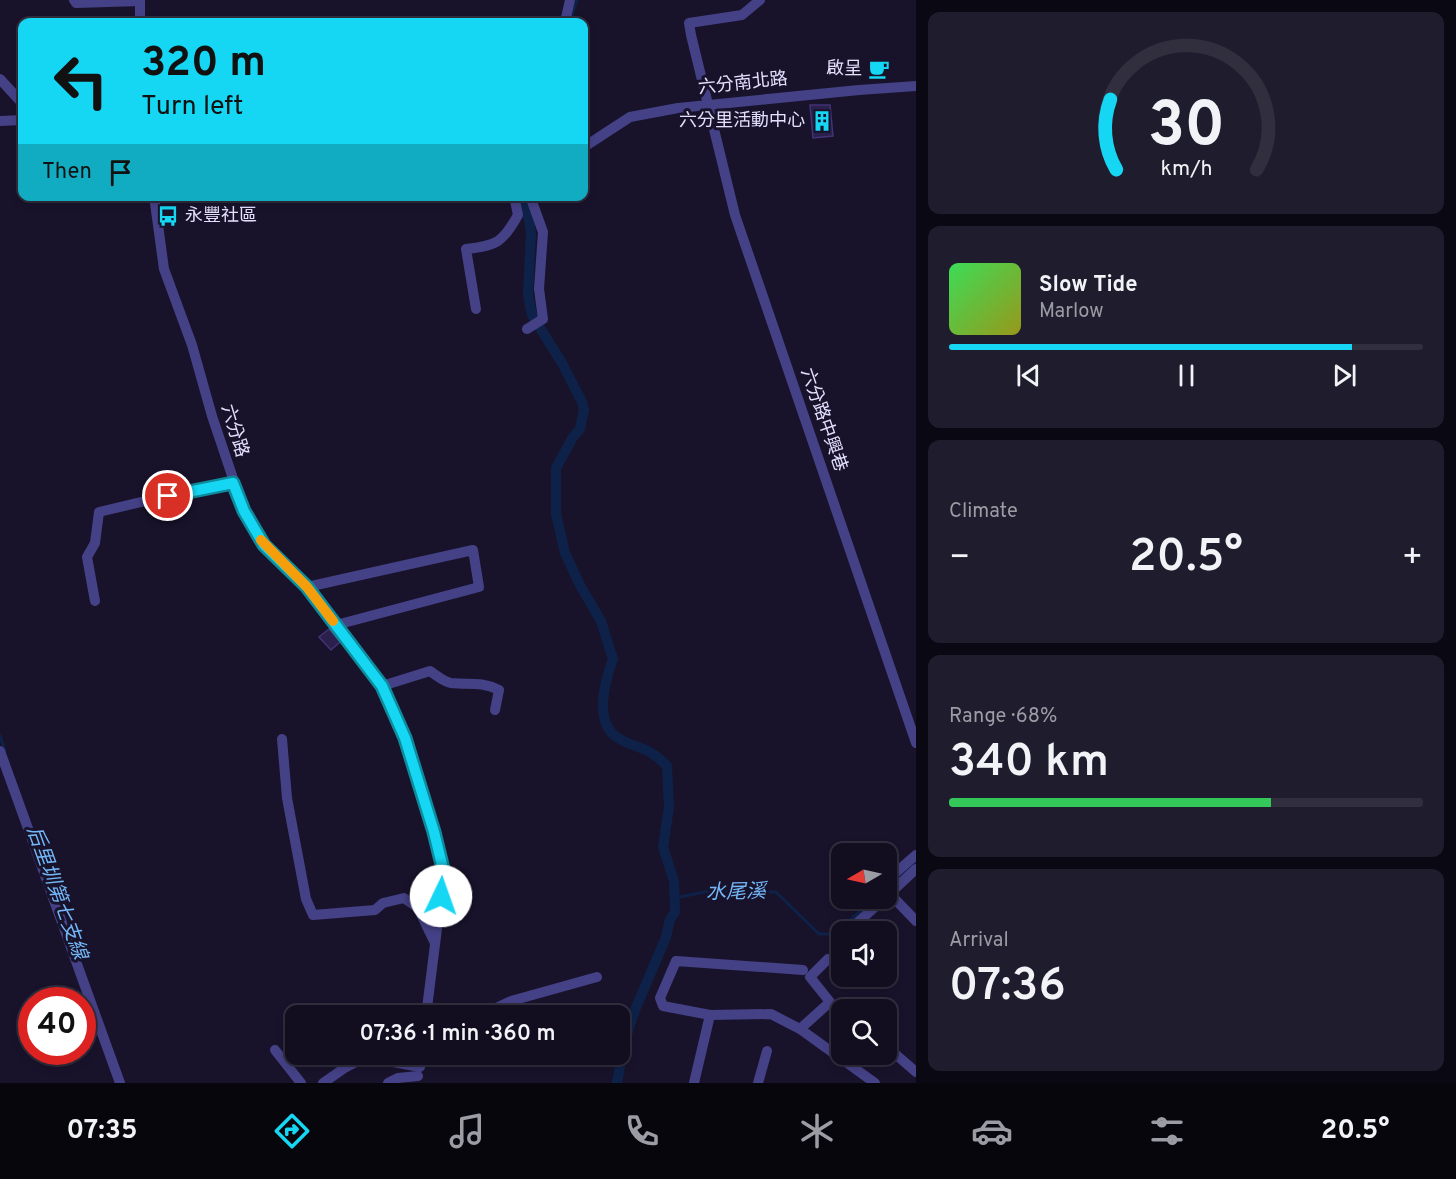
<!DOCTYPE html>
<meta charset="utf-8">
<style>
body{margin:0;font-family:Overpass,"Noto Sans TC",sans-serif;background:#1f1c2d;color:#f1f3f6;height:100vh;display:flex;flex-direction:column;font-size:22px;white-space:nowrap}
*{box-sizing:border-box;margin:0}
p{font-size:20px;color:#9c9ca5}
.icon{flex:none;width:33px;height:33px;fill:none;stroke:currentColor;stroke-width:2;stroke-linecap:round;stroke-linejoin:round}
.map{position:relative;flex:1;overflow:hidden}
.side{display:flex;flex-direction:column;gap:12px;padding:12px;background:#0a0812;width:540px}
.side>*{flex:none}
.guide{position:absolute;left:18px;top:18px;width:570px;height:183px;border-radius:12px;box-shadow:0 3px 9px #0003,0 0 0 2px #312e3e;background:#16d7f3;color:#111;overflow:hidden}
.needle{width:39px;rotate:261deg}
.buttons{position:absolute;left:831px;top:843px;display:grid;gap:12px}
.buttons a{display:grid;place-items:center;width:66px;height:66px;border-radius:12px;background:#120e20;box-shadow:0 3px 9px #0003,0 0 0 2px #312e3e;font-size:30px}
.speed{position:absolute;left:18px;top:987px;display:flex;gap:12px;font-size:30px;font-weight:700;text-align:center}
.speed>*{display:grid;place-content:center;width:78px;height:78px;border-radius:50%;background:#120e20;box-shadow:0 3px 9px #0003,0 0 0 2px #312e3e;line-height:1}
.speed .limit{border:9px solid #d22;background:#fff;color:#111}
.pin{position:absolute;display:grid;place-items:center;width:51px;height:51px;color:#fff;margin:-26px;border:3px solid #fff;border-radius:50%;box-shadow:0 2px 6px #0007}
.me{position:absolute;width:66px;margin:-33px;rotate:3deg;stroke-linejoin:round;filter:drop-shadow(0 0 4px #0008)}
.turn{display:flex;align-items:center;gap:21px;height:126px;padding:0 24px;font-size:27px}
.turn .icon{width:78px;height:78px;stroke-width:2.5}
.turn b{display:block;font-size:42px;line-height:51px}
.then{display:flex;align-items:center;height:57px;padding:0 24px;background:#0003;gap:12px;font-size:22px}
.big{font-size:45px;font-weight:600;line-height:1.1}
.side .tile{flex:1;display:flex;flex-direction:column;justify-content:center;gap:9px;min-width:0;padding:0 21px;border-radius:12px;background:#1f1c2d}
.side .dial{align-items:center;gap:0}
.dial svg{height:156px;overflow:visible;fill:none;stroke:#312e3e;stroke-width:7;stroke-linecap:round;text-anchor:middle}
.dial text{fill:#f1f3f6;stroke:none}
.song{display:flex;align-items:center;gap:18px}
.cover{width:72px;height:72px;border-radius:9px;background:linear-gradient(135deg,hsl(130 70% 55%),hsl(60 70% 35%))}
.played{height:6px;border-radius:3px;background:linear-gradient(90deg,#16d7f3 85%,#312e3e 85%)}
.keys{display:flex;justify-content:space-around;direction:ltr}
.heat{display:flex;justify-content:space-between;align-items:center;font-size:33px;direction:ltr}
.charge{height:9px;border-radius:4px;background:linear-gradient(90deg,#34c759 68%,#312e3e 0)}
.trip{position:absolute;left:285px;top:1005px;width:345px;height:60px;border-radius:12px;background:#120e20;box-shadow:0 3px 9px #0003,0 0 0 2px #312e3e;font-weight:600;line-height:60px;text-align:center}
.tab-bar{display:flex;height:96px;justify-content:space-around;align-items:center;background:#07060d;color:#9c9ca5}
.tab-bar .icon{width:42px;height:42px}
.tab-bar .active{color:#16d7f3}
.tab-bar b{font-size:27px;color:#f1f3f6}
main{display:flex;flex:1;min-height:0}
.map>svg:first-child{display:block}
</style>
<main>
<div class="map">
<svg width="916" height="1083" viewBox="0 0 916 1083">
<rect width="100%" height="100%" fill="#18132b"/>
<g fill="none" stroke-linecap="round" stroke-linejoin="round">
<g stroke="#0e2249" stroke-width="3">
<path d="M 572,15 L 577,0"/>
<path d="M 0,736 L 5,751"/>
<path d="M 886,888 L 916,862"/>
<path d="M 675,898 L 709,891 L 776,892 L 819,934 L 834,934 L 875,898"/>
</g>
<path stroke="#0e2249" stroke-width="10" d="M 519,198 L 529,219 L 531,233 L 528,295 L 532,315 L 562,363 L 582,402 L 584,410 L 580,429 L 573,437 L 556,468 L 556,514 L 565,553 L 581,587 L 601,621 L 613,659 C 605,680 593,723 618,738 C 638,750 647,745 667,766 L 669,807 L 663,847 L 674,881 L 675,912 L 670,919 L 666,937 L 635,1010 L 624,1044 L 617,1083"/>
</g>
<g fill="#2a204b" stroke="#423376" stroke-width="1.5">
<path d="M 810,105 L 830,105 L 833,136 L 813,138 Z"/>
<path d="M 329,629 L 340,642 L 331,650 L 319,637 Z"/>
</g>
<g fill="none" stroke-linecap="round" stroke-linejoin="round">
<g stroke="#454187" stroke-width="10">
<path d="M 74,0 L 76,3 L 140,1"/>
<path d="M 760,0 L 742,15 L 689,23 L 691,35 L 735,215 L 916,743"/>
<path d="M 140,22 L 140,0"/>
<path d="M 565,22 L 570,0"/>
<path d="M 0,79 L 22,103"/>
<path d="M 0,121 L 22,120"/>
<path d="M 584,147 L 630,117 L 678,108 L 859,90 L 916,86"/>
<path d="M 154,196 L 164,269 L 192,345 L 212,416 L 244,511 L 264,545 L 307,587 L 382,686 L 405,738 L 444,873 L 426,1016"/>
<path d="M 476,309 L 466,249 C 497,246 503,242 518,215 L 514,196"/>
<path d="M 527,329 L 543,319 L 539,289 L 543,232 L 530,196"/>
<path d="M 307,587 L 473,550 L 479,587 L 336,625"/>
<path d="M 95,601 L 87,557 L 95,543 L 99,512 L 191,490 L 233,483"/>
<path d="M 382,686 L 430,671 C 436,675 444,682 451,683 C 470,685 480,681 499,690 L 495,710"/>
<path d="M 282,739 L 287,798 L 306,899 L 313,915 L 375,910 L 383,903 L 404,898 L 418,908 L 434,941"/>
<path d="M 0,751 L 120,1083"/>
<path d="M 886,881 L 916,855"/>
<path d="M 890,894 L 916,921"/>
<path d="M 886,897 L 916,869"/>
<path d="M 860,904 L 867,898"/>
<path d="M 847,932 L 885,898"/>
<path d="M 883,976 L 885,979"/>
<path d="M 865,1010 L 867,1006"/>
<path d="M 710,1015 L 663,1006 L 660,998 L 676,961 L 803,970"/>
<path d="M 479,1016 L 511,1001 L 597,977"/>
<path d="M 800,1029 L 830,1002 L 810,977 L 828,959"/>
<path d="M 886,1046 L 916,1072"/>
<path d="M 275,1050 L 301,1083"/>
<path d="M 344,1054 L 346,1067"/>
<path d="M 323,1083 L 346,1067 L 366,1057 L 420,1067"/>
<path d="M 388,1083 L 398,1078 L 418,1076"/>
<path d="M 694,1083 L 710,1015 L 771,1014 L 800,1029 L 875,1083"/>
<path d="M 758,1083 L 767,1051"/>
</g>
</g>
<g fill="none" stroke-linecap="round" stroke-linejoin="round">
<g stroke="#0e8c9e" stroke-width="15">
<path id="route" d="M 168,496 L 233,483 L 244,511 L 264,545 L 307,587 L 382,686 L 405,738 L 434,832 L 444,873 L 441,896"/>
</g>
<use href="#route" stroke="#16d7f3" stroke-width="10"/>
<path stroke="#f59e0b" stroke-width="10" d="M 261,540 L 307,587 L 333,621"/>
</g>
<defs>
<g id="cafe-bare" transform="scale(1.62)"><path d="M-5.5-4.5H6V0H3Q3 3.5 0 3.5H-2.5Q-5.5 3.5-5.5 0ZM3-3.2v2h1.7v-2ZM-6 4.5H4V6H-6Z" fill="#16d7f3" stroke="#18132b" stroke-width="2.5" paint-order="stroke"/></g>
<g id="building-bare" transform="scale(1.62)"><path d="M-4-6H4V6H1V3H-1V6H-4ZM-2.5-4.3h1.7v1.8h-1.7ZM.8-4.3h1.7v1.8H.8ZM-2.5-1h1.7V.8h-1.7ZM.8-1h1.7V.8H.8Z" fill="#16d7f3" stroke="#18132b" stroke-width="2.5" paint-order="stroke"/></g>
<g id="bus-bare" transform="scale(1.62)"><path d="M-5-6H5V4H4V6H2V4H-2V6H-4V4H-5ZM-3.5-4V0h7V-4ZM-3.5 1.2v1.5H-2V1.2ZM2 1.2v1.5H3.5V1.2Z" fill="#16d7f3" stroke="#18132b" stroke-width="2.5" paint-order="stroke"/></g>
</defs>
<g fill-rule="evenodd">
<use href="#cafe-bare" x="879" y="69"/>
<use href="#building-bare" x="822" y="121"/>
<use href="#bus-bare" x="168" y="216"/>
</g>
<g text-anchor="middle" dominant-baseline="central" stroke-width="6" stroke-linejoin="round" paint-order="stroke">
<g font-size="18" fill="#e3dffd" stroke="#18132b" text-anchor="end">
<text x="862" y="69">啟呈</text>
<text x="805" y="121">六分里活動中心</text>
<text x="185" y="216" text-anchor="start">永豐社區</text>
</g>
<g font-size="18" fill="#e3dffd" stroke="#18132b">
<text transform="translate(743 84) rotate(-6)">六分南北路</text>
<text transform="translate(823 420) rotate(71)">六分路中興巷</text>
<text transform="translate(234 431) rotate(73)">六分路</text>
</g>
<g font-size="20" font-style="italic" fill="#73b7f8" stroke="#18132b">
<text transform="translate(56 893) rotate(70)">后里圳第七支線</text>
<text transform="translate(736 893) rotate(-1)">水尾溪</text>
</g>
</g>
</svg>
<div class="buttons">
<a><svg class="needle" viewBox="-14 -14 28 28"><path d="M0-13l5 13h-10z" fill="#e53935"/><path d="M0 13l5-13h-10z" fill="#9c9ca5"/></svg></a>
<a><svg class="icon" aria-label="sound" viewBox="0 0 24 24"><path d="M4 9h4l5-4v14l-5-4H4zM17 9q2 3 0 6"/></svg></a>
<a><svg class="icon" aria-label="search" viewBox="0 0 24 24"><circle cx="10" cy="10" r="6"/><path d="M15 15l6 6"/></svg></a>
</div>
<div class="speed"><div class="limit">40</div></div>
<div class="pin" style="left:168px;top:496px;background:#d93025"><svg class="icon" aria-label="arrive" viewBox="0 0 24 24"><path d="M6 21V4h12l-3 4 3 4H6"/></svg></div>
<svg class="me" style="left:441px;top:896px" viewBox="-20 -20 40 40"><circle r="19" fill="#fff"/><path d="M0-13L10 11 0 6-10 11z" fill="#16d7f3"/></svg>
<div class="trip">07:36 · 1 min · 360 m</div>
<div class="guide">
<div class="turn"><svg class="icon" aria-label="left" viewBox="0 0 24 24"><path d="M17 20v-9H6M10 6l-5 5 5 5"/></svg><div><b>320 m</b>Turn left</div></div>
<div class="then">Then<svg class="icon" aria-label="arrive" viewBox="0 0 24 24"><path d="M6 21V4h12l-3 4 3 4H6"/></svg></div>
</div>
</div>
<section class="side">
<div class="tile dial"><svg viewBox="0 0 100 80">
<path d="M14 69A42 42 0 1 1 86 69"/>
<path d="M14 69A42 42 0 0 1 11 33" stroke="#16d7f3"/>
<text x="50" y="56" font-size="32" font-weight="700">30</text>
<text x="50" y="72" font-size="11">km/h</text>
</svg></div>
<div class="tile">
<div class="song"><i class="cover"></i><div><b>Slow Tide</b><p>Marlow</p></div></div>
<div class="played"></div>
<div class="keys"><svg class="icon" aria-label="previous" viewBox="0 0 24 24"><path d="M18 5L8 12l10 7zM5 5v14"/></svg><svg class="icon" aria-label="pause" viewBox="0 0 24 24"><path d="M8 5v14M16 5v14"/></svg><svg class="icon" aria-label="next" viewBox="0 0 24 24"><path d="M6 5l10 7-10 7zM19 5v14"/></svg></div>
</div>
<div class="tile"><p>Climate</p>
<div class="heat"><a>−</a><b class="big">20.5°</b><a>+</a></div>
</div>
<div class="tile"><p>Range · 68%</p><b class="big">340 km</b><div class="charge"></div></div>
<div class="tile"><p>Arrival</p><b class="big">07:36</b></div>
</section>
</main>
<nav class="tab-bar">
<b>07:35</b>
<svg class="icon active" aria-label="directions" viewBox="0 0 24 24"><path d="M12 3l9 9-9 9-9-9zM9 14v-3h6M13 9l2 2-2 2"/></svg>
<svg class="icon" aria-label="music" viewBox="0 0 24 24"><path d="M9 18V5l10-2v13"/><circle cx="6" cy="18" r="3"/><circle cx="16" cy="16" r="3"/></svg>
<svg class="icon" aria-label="phone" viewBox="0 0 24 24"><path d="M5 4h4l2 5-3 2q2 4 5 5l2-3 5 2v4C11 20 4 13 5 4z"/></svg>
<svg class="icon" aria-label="climate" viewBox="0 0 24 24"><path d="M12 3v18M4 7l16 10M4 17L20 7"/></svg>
<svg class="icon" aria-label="car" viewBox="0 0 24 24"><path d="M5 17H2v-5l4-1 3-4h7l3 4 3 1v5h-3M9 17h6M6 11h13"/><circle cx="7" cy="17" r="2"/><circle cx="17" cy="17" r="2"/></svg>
<svg class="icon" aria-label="filters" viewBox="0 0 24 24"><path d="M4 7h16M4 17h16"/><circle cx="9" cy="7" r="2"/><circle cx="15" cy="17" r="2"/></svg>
<b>20.5°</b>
</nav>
